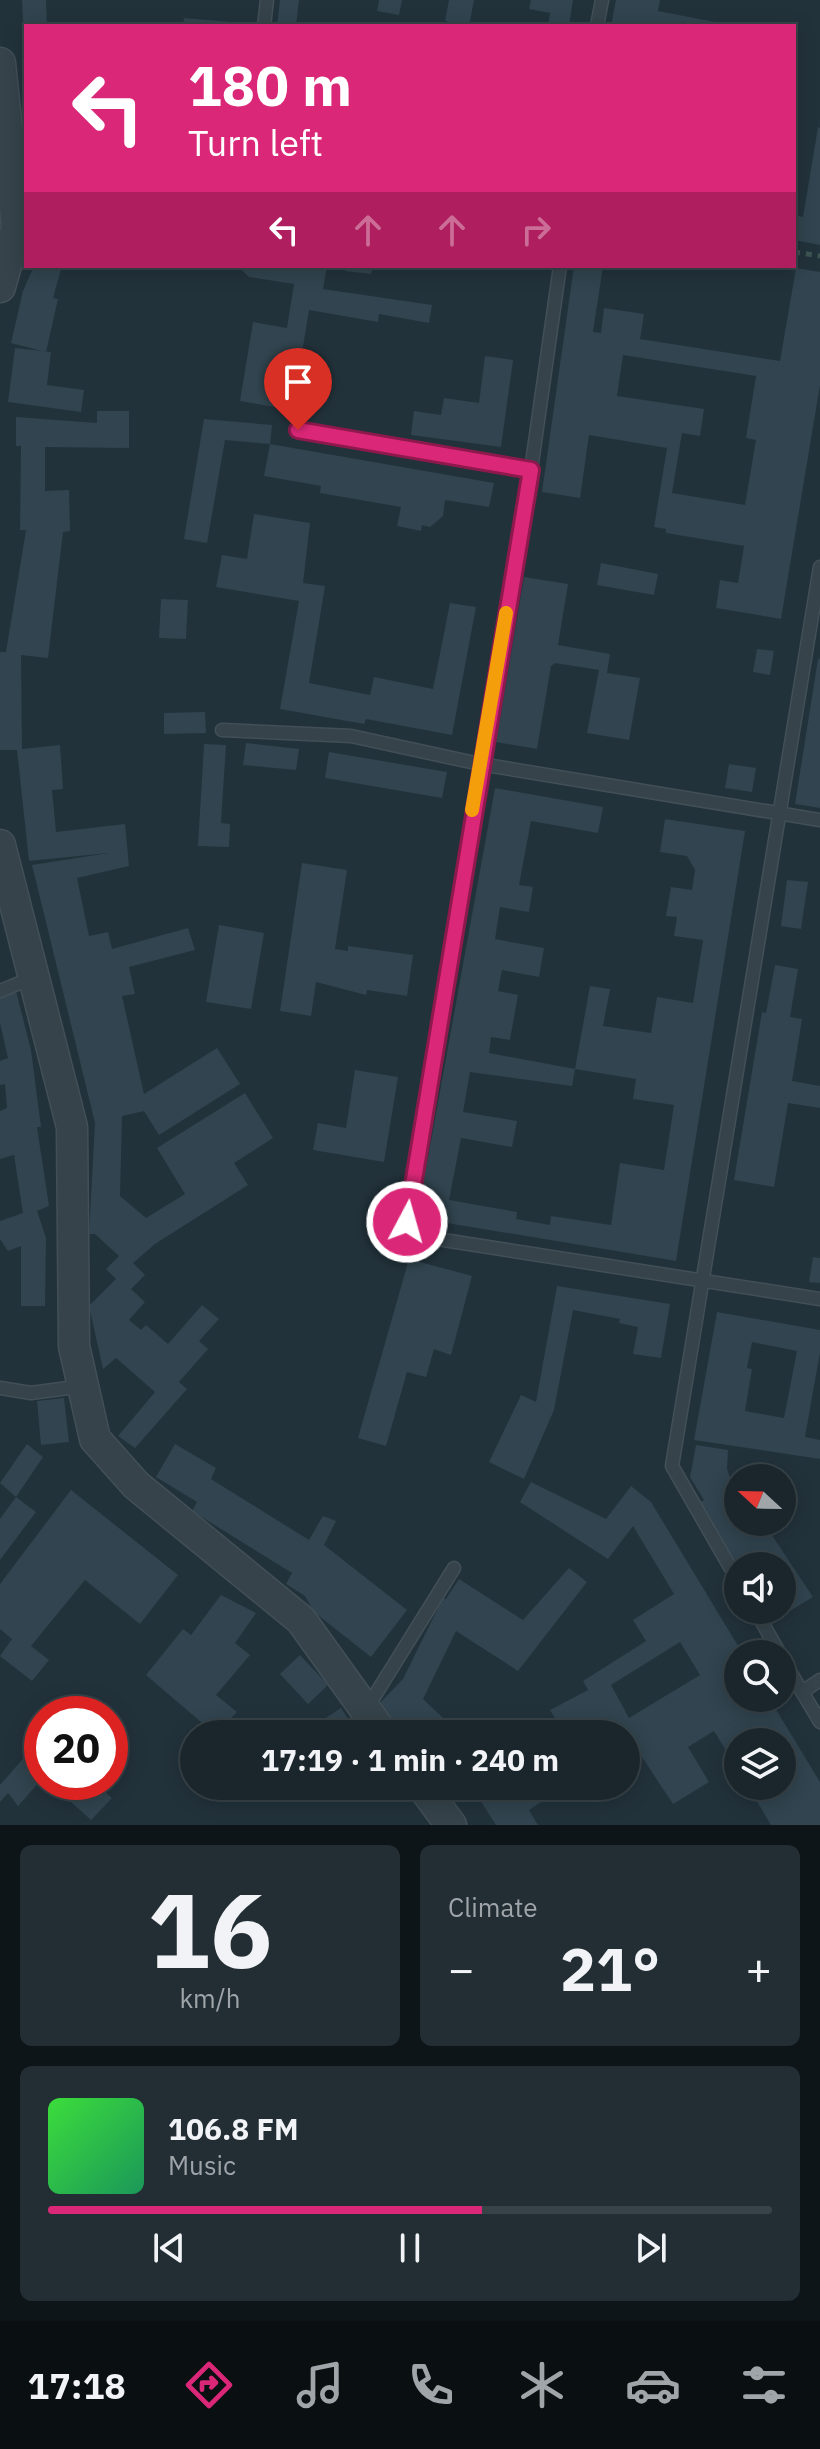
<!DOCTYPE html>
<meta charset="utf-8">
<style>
body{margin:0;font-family:"IBM Plex Sans",sans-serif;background:#232e34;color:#f1f3f6;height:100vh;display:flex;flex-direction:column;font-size:30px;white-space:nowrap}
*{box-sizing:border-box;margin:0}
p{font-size:26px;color:#9fa5a9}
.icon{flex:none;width:44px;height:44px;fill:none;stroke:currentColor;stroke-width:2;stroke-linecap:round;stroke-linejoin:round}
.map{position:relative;height:1825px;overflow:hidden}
.sheet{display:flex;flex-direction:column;gap:20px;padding:20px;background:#0e1518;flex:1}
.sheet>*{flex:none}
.guide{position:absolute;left:24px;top:24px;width:772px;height:244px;border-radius:0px;box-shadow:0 4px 20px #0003,0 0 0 2px #384348;background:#db2777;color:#fff;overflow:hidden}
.needle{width:52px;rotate:292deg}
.buttons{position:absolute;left:724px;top:1464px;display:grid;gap:16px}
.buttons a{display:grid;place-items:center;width:72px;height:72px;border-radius:50%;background:#1a262c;box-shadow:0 4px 20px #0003,0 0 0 2px #384348;font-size:40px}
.speed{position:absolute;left:24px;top:1696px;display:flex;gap:16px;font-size:40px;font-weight:700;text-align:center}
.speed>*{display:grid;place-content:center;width:104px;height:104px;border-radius:50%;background:#1a262c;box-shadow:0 4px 20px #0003,0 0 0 2px #384348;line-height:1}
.speed .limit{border:12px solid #d22;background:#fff;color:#111}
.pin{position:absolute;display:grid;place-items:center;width:68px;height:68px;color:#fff;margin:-82px -34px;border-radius:50% 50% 50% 0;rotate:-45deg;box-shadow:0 0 8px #0007}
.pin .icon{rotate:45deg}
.me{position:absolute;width:88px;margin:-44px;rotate:6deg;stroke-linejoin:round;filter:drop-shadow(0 0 6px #0008)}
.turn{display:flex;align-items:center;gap:28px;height:168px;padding:0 32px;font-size:36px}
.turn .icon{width:104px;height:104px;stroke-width:2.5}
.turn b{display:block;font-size:56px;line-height:68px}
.lanes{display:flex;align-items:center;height:76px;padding:0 32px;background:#0003;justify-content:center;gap:40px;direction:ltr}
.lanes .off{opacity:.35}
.big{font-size:60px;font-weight:800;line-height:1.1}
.sheet .card{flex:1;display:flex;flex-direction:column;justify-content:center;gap:12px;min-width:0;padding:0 28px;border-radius:12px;background:#232e34}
.sheet .dial{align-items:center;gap:0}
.dial b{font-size:104px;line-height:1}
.song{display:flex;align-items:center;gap:24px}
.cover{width:96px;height:96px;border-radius:12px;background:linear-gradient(135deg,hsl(120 70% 55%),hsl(150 70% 35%))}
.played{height:8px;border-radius:4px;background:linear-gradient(90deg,#db2777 60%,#384348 60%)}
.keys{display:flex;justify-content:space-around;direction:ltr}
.heat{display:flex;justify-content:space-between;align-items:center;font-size:44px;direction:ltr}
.sheet .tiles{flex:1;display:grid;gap:20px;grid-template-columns:1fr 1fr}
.card:last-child{grid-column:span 2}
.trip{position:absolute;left:180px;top:1720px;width:460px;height:80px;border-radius:40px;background:#1a262c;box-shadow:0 4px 20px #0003,0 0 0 2px #384348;font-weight:800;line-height:80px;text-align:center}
.tabs{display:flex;height:128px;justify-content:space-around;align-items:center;background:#0a0f12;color:#9fa5a9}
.tabs .icon{width:56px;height:56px}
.tabs .current{color:#db2777}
.tabs b{font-size:36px;color:#f1f3f6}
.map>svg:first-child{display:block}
</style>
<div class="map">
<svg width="820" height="1825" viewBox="0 0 820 1825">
<rect width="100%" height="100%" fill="#22323b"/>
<g fill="#31444f" fill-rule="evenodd">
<path d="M 22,0 L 46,0 L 47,26 L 26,26 L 24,36 Z"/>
<path d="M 280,0 L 299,0 L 296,26 L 277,26 Z"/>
<path d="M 379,0 L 402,0 L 399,15 L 377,11 Z"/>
<path d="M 449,0 L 474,0 L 469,26 L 445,21 Z"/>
<path d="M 531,0 L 573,0 L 569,26 L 548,26 L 550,13 L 529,9 Z"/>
<path d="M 616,0 L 660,0 L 658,11 L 736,26 L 611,26 Z"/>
<path d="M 184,18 L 243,23 L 242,26 L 183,26 Z"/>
<path d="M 818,127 L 820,128 L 820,245 L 794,240 L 794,215 L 803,217 Z"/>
<path d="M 34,266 L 62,266 L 53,298 L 58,299 L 46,352 L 11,343 L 23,291 Z"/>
<path d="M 238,266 L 327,266 L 323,289 L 432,305 L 429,323 L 379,314 L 378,322 L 309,310 L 302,353 L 309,354 L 303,390 L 295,389 L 292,410 L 240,401 L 253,322 L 287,328 L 294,284 L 249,277 Z"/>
<path d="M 346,266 L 373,266 L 371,274 L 345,271 Z"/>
<path d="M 574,266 L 603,266 L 593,332 L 601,333 L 604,308 L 644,314 L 640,339 L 780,361 L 796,268 L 820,272 L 820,385 L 781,619 L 716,608 L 720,580 L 738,583 L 744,546 L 666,533 L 666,529 L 654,527 L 667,448 L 589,435 L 580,498 L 542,492 ZM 623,355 L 756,376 L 746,438 L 756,440 L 745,505 L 672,493 L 682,433 L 700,436 L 704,409 L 617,396 Z"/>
<path d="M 15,348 L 51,352 L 47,385 L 84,390 L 81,412 L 8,402 Z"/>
<path d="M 485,356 L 513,360 L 501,447 L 411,435 L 414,411 L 441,415 L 444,398 L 479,403 Z"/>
<path d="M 97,411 L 129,411 L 129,448 L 45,447 L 45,491 L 69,490 L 70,531 L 63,532 L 48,658 L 21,655 L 22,749 L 60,745 L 63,789 L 52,790 L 56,832 L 125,824 L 129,866 L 77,878 L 89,936 L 108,932 L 112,949 L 188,928 L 195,950 L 129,967 L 135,994 L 122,996 L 144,1094 L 217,1048 L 240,1084 L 159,1135 L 144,1111 L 122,1116 L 120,1196 L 146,1218 L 185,1194 L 157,1148 L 245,1093 L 273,1138 L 234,1163 L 248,1185 L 155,1244 L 133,1263 L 145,1275 L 131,1289 L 145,1302 L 129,1320 L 141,1330 L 146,1325 L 168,1344 L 202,1305 L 219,1319 L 199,1341 L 208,1349 L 179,1382 L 187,1389 L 135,1448 L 118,1436 L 155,1392 L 116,1358 L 103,1369 L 89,1306 L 116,1279 L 106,1269 L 119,1256 L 95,1234 L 89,1234 L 95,1123 L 32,865 L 109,853 L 29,861 L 17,750 L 0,750 L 0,652 L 6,652 L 26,530 L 20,530 L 21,446 L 16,446 L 16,417 L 97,423 Z"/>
<path d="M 204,419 L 272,425 L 270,444 L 225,440 L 207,543 L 184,539 Z"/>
<path d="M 270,444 L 494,483 L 489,507 L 445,500 L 443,516 L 430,527 L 422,525 L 421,531 L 397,526 L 401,507 L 320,493 L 321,486 L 264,476 Z"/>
<path d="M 254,514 L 310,523 L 303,583 L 325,586 L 309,683 L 370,695 L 374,677 L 433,689 L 450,603 L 476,607 L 452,735 L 366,719 L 364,724 L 280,709 L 299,601 L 216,587 L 222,555 L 247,559 Z"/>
<path d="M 601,563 L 658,574 L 654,595 L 597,585 Z"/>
<path d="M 524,577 L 568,584 L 558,645 L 610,654 L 607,673 L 640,678 L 629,740 L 587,733 L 599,670 L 555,663 L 551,666 L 537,749 L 496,742 Z"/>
<path d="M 161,599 L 188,600 L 186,639 L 159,638 Z"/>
<path d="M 757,649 L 774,651 L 770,675 L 753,672 Z"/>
<path d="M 818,659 L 820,659 L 820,808 L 795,804 Z"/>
<path d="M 205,712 L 206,733 L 164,734 L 164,713 Z"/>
<path d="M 246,743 L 299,749 L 296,770 L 243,765 Z"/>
<path d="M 204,744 L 226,745 L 221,823 L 230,824 L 229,847 L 198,846 Z"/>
<path d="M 329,752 L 447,772 L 442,798 L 325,778 Z"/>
<path d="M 729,764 L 756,768 L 752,792 L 725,788 Z"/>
<path d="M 495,788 L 603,807 L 598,833 L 531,821 L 519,885 L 533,887 L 529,912 L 500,907 L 495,939 L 544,948 L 539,977 L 502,970 L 498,991 L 518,995 L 510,1040 L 491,1037 L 489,1053 L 575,1069 L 572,1086 L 470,1072 L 463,1112 L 517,1121 L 512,1147 L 461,1138 L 449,1200 L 517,1212 L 516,1219 L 550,1225 L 551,1216 L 611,1225 L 620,1163 L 664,1170 L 674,1105 L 633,1099 L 636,1079 L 575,1069 L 590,986 L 610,989 L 603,1026 L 651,1033 L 657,997 L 693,1003 L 703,940 L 674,936 L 677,917 L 666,916 L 671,887 L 692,890 L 695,870 L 687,856 L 660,852 L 665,819 L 745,831 L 676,1261 L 417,1218 Z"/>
<path d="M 302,863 L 347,870 L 335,949 L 348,951 L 348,946 L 413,955 L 407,996 L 367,990 L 366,995 L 316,982 L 311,1016 L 280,1011 Z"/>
<path d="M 787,880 L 808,882 L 801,929 L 781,926 Z"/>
<path d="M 219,925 L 264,933 L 251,1009 L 206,1002 Z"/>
<path d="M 775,965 L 798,969 L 790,1017 L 802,1019 L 792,1081 L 820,1086 L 820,1108 L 788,1103 L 774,1187 L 734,1180 L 762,1012 L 766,1013 Z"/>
<path d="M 16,991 L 31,1050 L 41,1127 L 37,1127 L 49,1206 L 37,1211 L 46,1238 L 45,1306 L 21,1306 L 21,1246 L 8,1251 L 0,1239 L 0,1221 L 23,1213 L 14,1155 L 0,1159 L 0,1111 L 7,1108 L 5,1084 L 0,1085 L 0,1061 L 8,1058 L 0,1023 L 0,995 Z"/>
<path d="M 355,1070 L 398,1077 L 384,1162 L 313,1150 L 318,1123 L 346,1128 Z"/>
<path d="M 813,1257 L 820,1258 L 820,1283 L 809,1282 Z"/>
<path d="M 409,1259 L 472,1276 L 451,1355 L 434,1349 L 426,1377 L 407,1372 L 386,1446 L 358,1438 Z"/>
<path d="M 557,1286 L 670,1304 L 661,1358 L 633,1354 L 638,1327 L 619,1323 L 620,1319 L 573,1310 L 554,1410 L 524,1479 L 489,1462 L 521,1395 L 536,1402 Z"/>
<path d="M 717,1312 L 820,1330 L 820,1352 L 805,1437 L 820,1440 L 820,1459 L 694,1440 ZM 752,1342 L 797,1351 L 784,1418 L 745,1411 L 752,1369 L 747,1368 Z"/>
<path d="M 64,1398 L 69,1442 L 41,1445 L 37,1401 Z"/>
<path d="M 27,1444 L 43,1457 L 16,1497 L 36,1512 L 0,1560 L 0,1519 L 16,1497 L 0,1483 Z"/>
<path d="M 175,1444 L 216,1468 L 211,1479 L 309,1540 L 323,1516 L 336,1521 L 324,1545 L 407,1610 L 371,1657 L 314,1612 L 305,1596 L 286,1584 L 292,1573 L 192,1511 L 197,1502 L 156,1477 Z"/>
<path d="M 696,1445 L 728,1450 L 727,1469 L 732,1483 L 738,1482 L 738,1522 L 763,1522 L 813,1597 L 772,1622 L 765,1610 L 782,1610 L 782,1566 L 738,1566 L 699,1503 L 704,1500 L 690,1477 Z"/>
<path d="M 531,1482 L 606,1519 L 631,1486 L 651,1502 L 743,1654 L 738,1654 L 738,1698 L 769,1698 L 820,1782 L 820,1825 L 771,1825 L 748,1786 L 782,1786 L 782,1742 L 738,1742 L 738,1770 L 714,1731 L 688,1747 L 709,1782 L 673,1804 L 632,1742 L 626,1747 L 626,1734 L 565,1734 L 550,1710 L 588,1690 L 583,1681 L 646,1641 L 633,1620 L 674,1594 L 633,1526 L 608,1559 L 520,1502 ZM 680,1642 L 700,1675 L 629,1718 L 611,1685 Z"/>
<path d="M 71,1490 L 178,1575 L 140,1624 L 85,1580 L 31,1646 L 49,1660 L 32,1681 L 0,1656 L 12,1639 L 0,1629 L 0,1584 Z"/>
<path d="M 569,1568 L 587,1582 L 518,1671 L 456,1631 L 423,1699 L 460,1734 L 402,1734 L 375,1708 L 403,1679 L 443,1598 L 446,1599 L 459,1579 L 523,1620 Z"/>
<path d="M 221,1595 L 256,1613 L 235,1643 L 250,1655 L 216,1695 L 237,1712 L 215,1734 L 146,1675 L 183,1629 L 191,1635 Z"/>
<path d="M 300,1655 L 328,1685 L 308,1704 L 280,1674 Z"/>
<path d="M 341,1708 L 358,1734 L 301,1734 Z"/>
<path d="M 42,1737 L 42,1779 L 18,1806 L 8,1793 L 0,1802 L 0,1785 Z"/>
<path d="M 53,1782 L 94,1782 L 112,1798 L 91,1820 L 51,1784 Z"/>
<path d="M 471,1786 L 513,1786 L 516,1790 L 523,1786 L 566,1786 L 529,1810 L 538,1825 L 496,1825 Z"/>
</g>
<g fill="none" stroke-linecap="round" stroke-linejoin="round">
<g stroke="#424f57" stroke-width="15">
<g id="service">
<path d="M 264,26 L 267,0"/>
<path d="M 597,26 L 602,0"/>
<path d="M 560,266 L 531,470 L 407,1222 L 413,1232 L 424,1237 L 820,1299"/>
<path d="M 298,430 L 531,470"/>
<path d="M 222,730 L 351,736 L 480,764 L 820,820"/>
<path d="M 0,991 L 34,977"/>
<path d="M 0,1388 L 31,1393 L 83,1386"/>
<path d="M 738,1581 L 672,1466 L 820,567"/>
<path d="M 755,1610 L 780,1654"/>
<path d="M 782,1658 L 820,1722"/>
<path d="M 802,1692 L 820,1680"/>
<path d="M 367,1708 L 454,1568"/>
</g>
</g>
<g stroke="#424f57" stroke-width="33">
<g id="tertiary">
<path d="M 0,63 L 17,227 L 0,287"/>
<path d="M 0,845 L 72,1127 L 74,1346 L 95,1439 L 136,1485 L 301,1620 L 383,1734"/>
<path d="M 422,1786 L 451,1825"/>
</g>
</g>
<path stroke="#3d5452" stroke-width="5" stroke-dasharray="6 6" stroke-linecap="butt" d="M 794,252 L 820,256"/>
<use href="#service" stroke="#36434b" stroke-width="12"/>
<use href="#tertiary" stroke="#36434b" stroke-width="30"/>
</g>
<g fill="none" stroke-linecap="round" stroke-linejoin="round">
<g stroke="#8e194d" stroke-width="20">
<path id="route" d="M 298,430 L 531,470 L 407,1222"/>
</g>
<use href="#route" stroke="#db2777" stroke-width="14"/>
<path stroke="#f59e0b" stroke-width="14" d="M 472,810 L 506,613"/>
</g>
</svg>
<div class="buttons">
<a><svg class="needle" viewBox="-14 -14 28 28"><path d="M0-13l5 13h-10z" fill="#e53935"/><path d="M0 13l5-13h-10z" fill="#9fa5a9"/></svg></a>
<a><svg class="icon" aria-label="sound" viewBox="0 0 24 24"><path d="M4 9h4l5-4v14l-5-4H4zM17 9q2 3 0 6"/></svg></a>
<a><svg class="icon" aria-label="search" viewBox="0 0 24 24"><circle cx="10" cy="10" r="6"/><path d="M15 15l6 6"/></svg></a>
<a><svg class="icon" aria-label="layers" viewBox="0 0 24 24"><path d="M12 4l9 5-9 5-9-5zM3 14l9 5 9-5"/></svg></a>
</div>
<div class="speed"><div class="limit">20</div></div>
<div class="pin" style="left:298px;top:430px;background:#d93025"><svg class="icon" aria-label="arrive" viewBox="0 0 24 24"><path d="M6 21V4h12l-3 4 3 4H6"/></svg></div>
<svg class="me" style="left:407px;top:1222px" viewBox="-20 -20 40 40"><circle r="17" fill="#db2777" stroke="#fff" stroke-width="3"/><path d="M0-11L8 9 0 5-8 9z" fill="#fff"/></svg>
<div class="trip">17:19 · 1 min · 240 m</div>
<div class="guide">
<div class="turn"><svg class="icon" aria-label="left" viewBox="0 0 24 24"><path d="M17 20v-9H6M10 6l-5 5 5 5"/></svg><div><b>180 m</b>Turn left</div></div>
<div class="lanes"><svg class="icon" aria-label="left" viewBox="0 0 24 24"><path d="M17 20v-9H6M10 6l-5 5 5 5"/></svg><svg class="icon off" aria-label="ahead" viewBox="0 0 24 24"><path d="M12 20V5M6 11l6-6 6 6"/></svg><svg class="icon off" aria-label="ahead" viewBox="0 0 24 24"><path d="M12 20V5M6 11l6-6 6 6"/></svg><svg class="icon off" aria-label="right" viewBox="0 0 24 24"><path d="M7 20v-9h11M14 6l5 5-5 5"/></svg></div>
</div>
</div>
<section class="sheet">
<div class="tiles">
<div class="card dial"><b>16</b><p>km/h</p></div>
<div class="card"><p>Climate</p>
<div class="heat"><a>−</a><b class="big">21°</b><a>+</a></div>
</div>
<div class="card">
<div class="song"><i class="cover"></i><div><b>106.8 FM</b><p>Music</p></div></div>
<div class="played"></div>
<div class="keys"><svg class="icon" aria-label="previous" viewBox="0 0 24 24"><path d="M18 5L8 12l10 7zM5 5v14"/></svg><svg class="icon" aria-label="pause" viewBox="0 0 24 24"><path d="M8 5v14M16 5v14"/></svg><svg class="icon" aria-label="next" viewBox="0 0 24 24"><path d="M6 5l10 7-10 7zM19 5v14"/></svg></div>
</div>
</div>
</section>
<nav class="tabs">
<b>17:18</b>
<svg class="icon current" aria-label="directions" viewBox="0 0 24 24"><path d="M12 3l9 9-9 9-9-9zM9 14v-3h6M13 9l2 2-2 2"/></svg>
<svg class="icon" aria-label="music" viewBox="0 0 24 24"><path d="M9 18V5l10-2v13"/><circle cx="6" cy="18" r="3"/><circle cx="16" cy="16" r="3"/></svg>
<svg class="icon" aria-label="phone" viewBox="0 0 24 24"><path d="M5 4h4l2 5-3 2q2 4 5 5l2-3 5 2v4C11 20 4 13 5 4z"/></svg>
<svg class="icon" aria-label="climate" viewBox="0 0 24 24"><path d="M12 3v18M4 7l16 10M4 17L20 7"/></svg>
<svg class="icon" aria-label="car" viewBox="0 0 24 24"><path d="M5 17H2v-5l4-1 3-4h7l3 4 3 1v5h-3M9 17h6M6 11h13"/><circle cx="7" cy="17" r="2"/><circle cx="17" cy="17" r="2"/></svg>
<svg class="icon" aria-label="filters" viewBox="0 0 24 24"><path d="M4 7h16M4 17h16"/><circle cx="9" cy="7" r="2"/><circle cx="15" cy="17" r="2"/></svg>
</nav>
